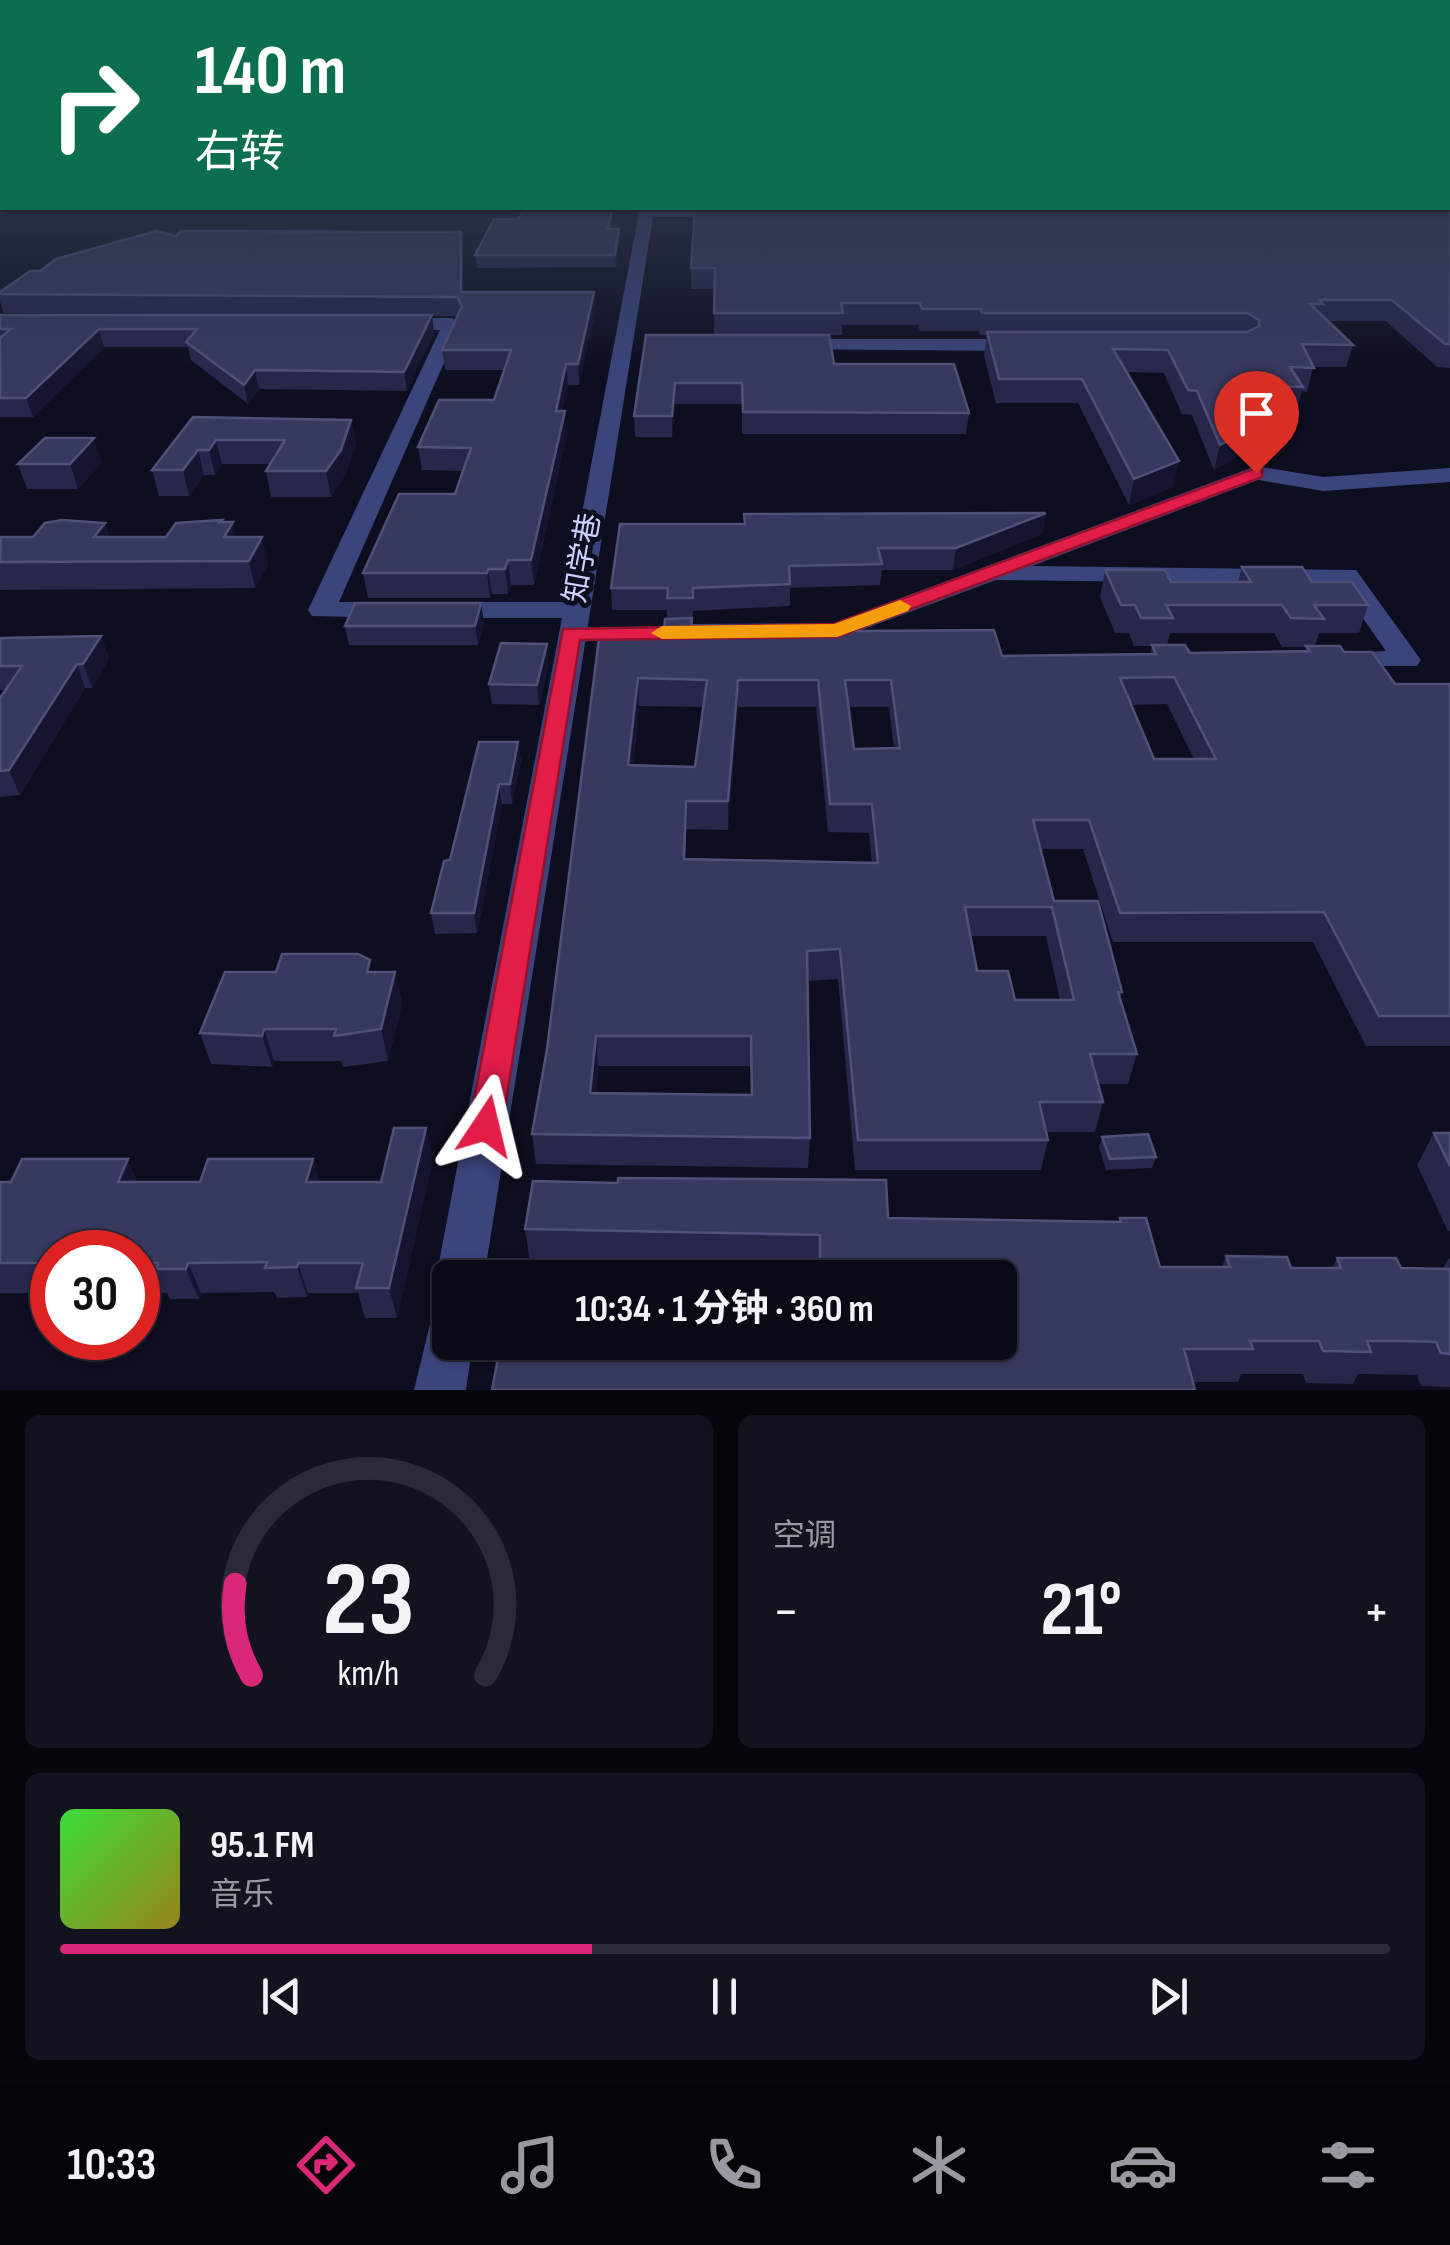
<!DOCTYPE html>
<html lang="zh">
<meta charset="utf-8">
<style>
body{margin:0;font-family:"Sofia Sans Condensed","Noto Sans SC",sans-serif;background:#131320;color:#f1f3f6;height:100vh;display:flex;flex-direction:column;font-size:38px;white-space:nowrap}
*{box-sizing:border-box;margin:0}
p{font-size:32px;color:#999aa1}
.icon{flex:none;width:55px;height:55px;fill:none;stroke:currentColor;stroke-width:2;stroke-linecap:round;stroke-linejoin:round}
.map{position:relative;height:1390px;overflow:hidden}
.side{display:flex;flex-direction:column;gap:25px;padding:25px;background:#06060d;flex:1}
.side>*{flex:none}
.top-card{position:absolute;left:0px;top:0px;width:1450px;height:210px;box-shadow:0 2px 8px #0004,0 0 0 2px #2a2b36;background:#0b6e4f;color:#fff;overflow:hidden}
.speed{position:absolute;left:30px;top:1230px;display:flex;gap:20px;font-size:50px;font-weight:700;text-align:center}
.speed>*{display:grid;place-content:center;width:130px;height:130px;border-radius:50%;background:#0a0a17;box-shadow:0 2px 8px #0004,0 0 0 2px #2a2b36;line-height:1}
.speed .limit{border:15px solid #d22;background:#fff;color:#111}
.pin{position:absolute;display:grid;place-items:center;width:85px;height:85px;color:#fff;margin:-102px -42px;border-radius:50% 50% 50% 0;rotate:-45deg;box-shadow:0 0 10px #0007}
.pin .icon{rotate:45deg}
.me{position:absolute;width:110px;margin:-55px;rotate:10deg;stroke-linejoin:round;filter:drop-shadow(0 0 8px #0008)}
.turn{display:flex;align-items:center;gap:35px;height:210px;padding:0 30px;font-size:45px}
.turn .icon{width:130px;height:130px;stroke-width:2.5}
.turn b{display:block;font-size:70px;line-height:85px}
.big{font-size:75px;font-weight:700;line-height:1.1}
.side .widget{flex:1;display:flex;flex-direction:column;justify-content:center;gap:15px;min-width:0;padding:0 35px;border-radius:15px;background:#131320}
.side .dial{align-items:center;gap:0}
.dial svg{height:260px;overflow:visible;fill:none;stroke:#2a2b36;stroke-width:7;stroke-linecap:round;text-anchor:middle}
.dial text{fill:#f1f3f6;stroke:none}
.song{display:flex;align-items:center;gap:30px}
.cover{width:120px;height:120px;border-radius:15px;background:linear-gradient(135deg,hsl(120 70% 55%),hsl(50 70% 35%))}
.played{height:10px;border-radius:5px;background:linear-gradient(90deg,#db2777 40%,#2a2b36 40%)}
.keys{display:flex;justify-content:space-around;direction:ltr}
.heat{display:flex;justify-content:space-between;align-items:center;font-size:55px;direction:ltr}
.side .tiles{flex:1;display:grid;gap:25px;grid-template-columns:1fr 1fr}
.widget:last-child{grid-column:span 2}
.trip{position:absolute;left:432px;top:1260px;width:585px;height:100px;border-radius:15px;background:#0a0a17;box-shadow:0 2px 8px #0004,0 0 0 2px #2a2b36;font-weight:700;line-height:100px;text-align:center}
.tab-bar{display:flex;height:160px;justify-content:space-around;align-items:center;background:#040409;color:#999aa1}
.tab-bar .icon{width:70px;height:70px}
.tab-bar .selected{color:#db2777}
.tab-bar b{font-size:45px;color:#f1f3f6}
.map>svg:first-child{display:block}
</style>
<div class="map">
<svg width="1450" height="1390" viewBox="0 0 1450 1390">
<rect width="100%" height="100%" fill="#0d0e1f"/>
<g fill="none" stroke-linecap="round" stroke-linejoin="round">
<g fill="#3a457c" fill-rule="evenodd">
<path d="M 640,208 L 734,209 L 741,213 L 734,217 L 653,217 L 484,1278 L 450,1278 L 450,1297 L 443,1294 L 436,1278 L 562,618 L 445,618 L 431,610 L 445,602 L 565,602 Z"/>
<path d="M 393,318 L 452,318 L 461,324 L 339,602 L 394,602 L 408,610 L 394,618 L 312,616 L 308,610 L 440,330 L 386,328 L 384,324 Z"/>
<path d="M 789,339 L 1028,339 L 1038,345 L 1028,351 L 782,349 L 782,341 Z"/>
<path d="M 1256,466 L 1323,477 L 1450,468 L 1450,482 L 1323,491 L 1258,480 L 1032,566 L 1356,570 L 1421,660 L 1417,666 L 1329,666 L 1325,660 L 1329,654 L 1386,651 L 1339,584 L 996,580 L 837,639 L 693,640 L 679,632 L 693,624 L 834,623 Z"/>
<path d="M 450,1309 L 450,1342 L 473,1342 L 466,1390 L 414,1390 L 432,1316 Z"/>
</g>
</g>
<g fill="#27274c" fill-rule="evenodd">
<path d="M 1450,205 L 1450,368 L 1437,367 L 1386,321 L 1328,321 L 1353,345 L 1346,367 L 1313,367 L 1307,392 L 1302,391 L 1296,411 L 1265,410 L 1262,442 L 1214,470 L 1192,415 L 1182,414 L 1164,373 L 1126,372 L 1173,487 L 1129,505 L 1078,403 L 996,403 L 984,355 L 987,335 L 980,335 L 979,331 L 920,331 L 918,325 L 842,325 L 842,335 L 829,335 L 834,364 L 969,413 L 966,434 L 742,434 L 742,404 L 675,404 L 672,437 L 635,437 L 634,416 L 714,335 L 714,289 L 691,289 L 691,268 Z"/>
<path d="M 612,211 L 613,222 L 611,229 L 619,241 L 616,267 L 477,268 L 475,255 L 519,219 Z"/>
<path d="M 461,232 L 463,249 L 463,292 L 594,292 L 595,311 L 579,385 L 568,385 L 562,411 L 567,433 L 534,585 L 511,585 L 508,594 L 492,594 L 490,598 L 368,598 L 363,573 L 455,494 L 463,471 L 422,470 L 418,447 L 494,400 L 504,370 L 445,370 L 442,350 L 457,316 L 432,316 L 434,333 L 407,391 L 259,389 L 248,404 L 191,360 L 188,347 L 104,347 L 33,417 L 0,417 L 0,315 L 290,315 L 4,313 L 0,301 L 0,292 L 40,271 L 176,236 Z"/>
<path d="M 193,417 L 351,420 L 356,444 L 345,475 L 331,497 L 271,497 L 266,471 L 270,464 L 222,464 L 215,475 L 204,475 L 189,496 L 159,496 L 152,470 Z"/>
<path d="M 102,462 L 78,489 L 27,489 L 18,464 Z"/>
<path d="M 1046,513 L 1042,534 L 953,570 L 882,570 L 880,585 L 790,588 L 790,606 L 693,611 L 692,630 L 1002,656 L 1150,654 L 1152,646 L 1134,646 L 1129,633 L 1115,633 L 1100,597 L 1105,570 L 1171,582 L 1238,582 L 1242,567 L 1312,582 L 1368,605 L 1359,633 L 1319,633 L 1315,646 L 1344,652 L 1395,684 L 1450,684 L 1450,1046 L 1366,1046 L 1313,942 L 1113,942 L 1083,849 L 1040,849 L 1054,901 L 1122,992 L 1120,1000 L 1137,1054 L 1128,1084 L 1098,1084 L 1103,1102 L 1095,1132 L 1046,1132 L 1048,1140 L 1041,1170 L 855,1170 L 838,979 L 807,981 L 810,1138 L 808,1168 L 536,1164 L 532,1134 L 547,1049 L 600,630 L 664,630 L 667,619 L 667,610 L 612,610 L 611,588 L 744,524 ZM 1170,633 L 1274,633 L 1282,647 L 1306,647 L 1305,651 L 1190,653 L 1167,645 ZM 1167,704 L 1194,759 L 1154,759 L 1132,705 ZM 639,706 L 703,707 L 695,767 L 633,765 ZM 738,707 L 816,707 L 828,832 L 869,833 L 872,863 L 685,859 L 686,829 L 728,830 ZM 849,707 L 889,707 L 894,748 L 854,749 ZM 971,936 L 1046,936 L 1060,1000 L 1015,1000 L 977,971 ZM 598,1066 L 750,1066 L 751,1095 L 596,1093 Z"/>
<path d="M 222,520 L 236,537 L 268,564 L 255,588 L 0,590 L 0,538 L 33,537 L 105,523 L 109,537 L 166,537 Z"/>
<path d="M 484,622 L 478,645 L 349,645 L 345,626 Z"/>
<path d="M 101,636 L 109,659 L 92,688 L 85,688 L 20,795 L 0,797 L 0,698 L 5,690 L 0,690 L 0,638 Z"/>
<path d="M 549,663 L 539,705 L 492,704 L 489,684 Z"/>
<path d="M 518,742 L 521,761 L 512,804 L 502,804 L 477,933 L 435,934 L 431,913 L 450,860 Z"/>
<path d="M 373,972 L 395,972 L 402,1003 L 388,1061 L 343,1067 L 341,1061 L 274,1061 L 272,1067 L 211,1064 L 200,1033 Z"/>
<path d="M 1434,1133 L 1450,1133 L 1450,1231 L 1448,1231 L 1417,1165 Z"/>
<path d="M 1102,1137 L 1156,1157 L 1152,1168 L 1106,1170 L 1099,1147 Z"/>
<path d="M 433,1158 L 397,1318 L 365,1318 L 358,1293 L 308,1293 L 307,1297 L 277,1298 L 274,1292 L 201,1293 L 199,1299 L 170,1299 L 167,1293 L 138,1293 L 138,1252 L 52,1252 L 52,1293 L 0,1293 L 0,1182 L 381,1182 Z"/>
<path d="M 888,1218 L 1119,1222 L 1120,1218 L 1160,1267 L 1222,1267 L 1226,1256 L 1291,1268 L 1332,1268 L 1337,1258 L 1401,1268 L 1443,1268 L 1448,1259 L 1450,1259 L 1450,1387 L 1421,1386 L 1417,1375 L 1358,1374 L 1353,1384 L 1306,1383 L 1303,1374 L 1241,1374 L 1238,1382 L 1193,1382 L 1195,1390 L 501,1342 L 617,1342 L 616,1350 L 818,1360 L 818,1342 L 1000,1342 L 1000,1278 L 817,1278 L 817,1268 L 530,1263 L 525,1229 Z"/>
</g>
<g fill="#151532">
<path d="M 1450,183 L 1450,193 L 1448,200 L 1448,184 Z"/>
<path d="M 619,229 L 619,241 L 616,267 L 615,255 Z"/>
<path d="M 461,232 L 463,249 L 464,311 L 461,292 Z"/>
<path d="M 594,292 L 595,311 L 579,385 L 578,364 Z"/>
<path d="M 432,315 L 434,333 L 407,391 L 404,372 Z"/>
<path d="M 99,329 L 104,347 L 33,417 L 26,398 Z"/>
<path d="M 566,364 L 568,385 L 558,433 L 556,411 Z"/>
<path d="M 255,370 L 259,389 L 248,404 L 244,385 Z"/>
<path d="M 675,383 L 675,404 L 672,437 L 672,416 Z"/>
<path d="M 565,411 L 567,433 L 534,585 L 531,560 Z"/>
<path d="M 1269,417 L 1262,442 L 1214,470 L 1220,445 Z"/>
<path d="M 351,420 L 356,444 L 345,475 L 331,497 L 326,471 Z"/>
<path d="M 94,438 L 102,462 L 78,489 L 70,464 Z"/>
<path d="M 216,440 L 222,464 L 215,475 L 209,450 Z"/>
<path d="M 198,450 L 204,475 L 189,496 L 183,470 Z"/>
<path d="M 1179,461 L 1173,487 L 1129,505 L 1134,479 Z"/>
<path d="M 1046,513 L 1042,534 L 953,570 L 956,548 Z"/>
<path d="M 222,520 L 226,534 L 233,522 L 239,549 L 232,561 L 220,522 Z"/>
<path d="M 105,523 L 113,549 L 94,537 Z"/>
<path d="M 262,537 L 268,564 L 255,588 L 249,561 Z"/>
<path d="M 508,560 L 511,585 L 508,594 L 505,569 Z"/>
<path d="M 488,569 L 492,594 L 490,598 L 487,573 Z"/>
<path d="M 481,603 L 484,622 L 478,645 L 475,626 Z"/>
<path d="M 101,636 L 109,659 L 92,688 L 83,664 Z"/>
<path d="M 547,644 L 549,663 L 539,705 L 537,685 Z"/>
<path d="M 77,664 L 85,688 L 20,795 L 9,770 Z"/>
<path d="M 638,678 L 639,706 L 630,793 L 628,765 Z"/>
<path d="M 738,680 L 738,707 L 728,830 L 728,801 Z"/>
<path d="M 518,742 L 521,761 L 512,804 L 510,784 Z"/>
<path d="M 499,784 L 502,804 L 477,933 L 474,913 Z"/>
<path d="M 686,801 L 686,829 L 684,888 L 684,859 Z"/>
<path d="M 395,972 L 402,1003 L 388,1061 L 381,1029 Z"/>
<path d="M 264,1029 L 274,1061 L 272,1067 L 262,1036 Z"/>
<path d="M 596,1036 L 598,1066 L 593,1123 L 590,1093 Z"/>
<path d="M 426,1128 L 433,1158 L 397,1318 L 389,1288 Z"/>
<path d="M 128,1159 L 141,1190 L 118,1182 Z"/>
<path d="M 313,1159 L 322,1189 L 306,1182 Z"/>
<path d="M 188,1263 L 201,1293 L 199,1299 L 186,1269 Z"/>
<path d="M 298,1263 L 308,1293 L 307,1297 L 297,1267 Z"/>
<path d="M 610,1342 L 617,1342 L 612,1383 L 609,1350 Z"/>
</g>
<g fill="#38395f" stroke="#505178" stroke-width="2.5" fill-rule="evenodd">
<path d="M 1448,203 L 1450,205 L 1450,344 L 1445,344 L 1392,300 L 1319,300 L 1323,304 L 1310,304 L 1353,345 L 1302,344 L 1314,368 L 1290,367 L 1303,387 L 1252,385 L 1269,417 L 1220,445 L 1197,391 L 1188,390 L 1168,350 L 1113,349 L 1179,461 L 1134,479 L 1082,379 L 999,379 L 987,332 L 1247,332 L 1259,326 L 1259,320 L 1247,313 L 982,313 L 981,309 L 922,309 L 920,303 L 841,303 L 843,313 L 714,313 L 715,268 L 691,268 L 695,208 L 1448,208 Z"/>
<path d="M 612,211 L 607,229 L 619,229 L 615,255 L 475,255 L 494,219 L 519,219 L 522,212 Z"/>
<path d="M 156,231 L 176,236 L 181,231 L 461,232 L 461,292 L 594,292 L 578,364 L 566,364 L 556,411 L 565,411 L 531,560 L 508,560 L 505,569 L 488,569 L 487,573 L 363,573 L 399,494 L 455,494 L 471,448 L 418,447 L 439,400 L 494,400 L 511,350 L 442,350 L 462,306 L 457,297 L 0,294 L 0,292 L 30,271 L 40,271 L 56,259 Z"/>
<path d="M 0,315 L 432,315 L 404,372 L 255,370 L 244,385 L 186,342 L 197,329 L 99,329 L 26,398 L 0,398 L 0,338 L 11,329 L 0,329 Z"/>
<path d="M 646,335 L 829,335 L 834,364 L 954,364 L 969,413 L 743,412 L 742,383 L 675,383 L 672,416 L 634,416 Z"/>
<path d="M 193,417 L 351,420 L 341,450 L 326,471 L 266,471 L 285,440 L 216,440 L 209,450 L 198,450 L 183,470 L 152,470 Z"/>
<path d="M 45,438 L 94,438 L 70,464 L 18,464 Z"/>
<path d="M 1046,513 L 956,548 L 878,548 L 882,564 L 789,566 L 790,584 L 693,588 L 693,598 L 667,598 L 668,588 L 611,588 L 620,524 L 745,524 L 744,514 Z"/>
<path d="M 62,520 L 105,523 L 94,537 L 166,537 L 176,523 L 222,520 L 220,522 L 233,522 L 224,537 L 262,537 L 249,561 L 0,562 L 1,537 L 33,537 L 45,523 Z"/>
<path d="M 1242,567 L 1302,567 L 1312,582 L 1352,582 L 1368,605 L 1314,605 L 1324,619 L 1291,618 L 1282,605 L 1166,605 L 1173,618 L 1141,618 L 1135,605 L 1121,605 L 1105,570 L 1165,570 L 1171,582 L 1251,582 Z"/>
<path d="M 355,603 L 481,603 L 475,626 L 345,626 Z"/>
<path d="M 692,618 L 691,630 L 737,632 L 994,630 L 1002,656 L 1156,654 L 1152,645 L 1185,645 L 1190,653 L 1310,651 L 1306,646 L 1340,646 L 1344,652 L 1372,652 L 1395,684 L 1450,684 L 1450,1016 L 1379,1016 L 1324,912 L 1120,913 L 1089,820 L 1033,820 L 1054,901 L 1098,901 L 1122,992 L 1118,992 L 1137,1054 L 1090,1054 L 1103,1102 L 1039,1102 L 1048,1140 L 858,1140 L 840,949 L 807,951 L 810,1138 L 532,1134 L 547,1049 L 600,630 L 664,630 L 665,619 ZM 1174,677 L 1216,759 L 1154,759 L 1120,678 ZM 638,678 L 707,680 L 695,767 L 628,765 ZM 738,680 L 818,680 L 830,804 L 872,804 L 878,863 L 684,859 L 686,801 L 728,801 ZM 845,680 L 891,680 L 900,748 L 854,749 ZM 965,907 L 1052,907 L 1074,1000 L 1015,1000 L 1008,971 L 977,971 ZM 596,1036 L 751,1036 L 752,1095 L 590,1093 Z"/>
<path d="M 101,636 L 83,664 L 77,664 L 9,770 L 0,771 L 0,698 L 22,666 L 0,666 L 0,638 Z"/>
<path d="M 501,643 L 547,644 L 537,685 L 489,684 Z"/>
<path d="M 479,742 L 518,742 L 510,784 L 499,784 L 474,913 L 431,913 L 444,861 L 450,860 Z"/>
<path d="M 282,954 L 358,954 L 370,960 L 367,972 L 395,972 L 381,1029 L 334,1036 L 336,1029 L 264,1029 L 262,1036 L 200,1033 L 225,972 L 276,972 Z"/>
<path d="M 394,1128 L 426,1128 L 389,1288 L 356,1288 L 363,1263 L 298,1263 L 297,1267 L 265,1268 L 267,1262 L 188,1263 L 186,1269 L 156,1269 L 158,1263 L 138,1263 L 138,1252 L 52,1252 L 52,1263 L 0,1263 L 0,1182 L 11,1182 L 22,1159 L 128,1159 L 118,1182 L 200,1182 L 208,1159 L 313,1159 L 306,1182 L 381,1182 Z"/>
<path d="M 1434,1133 L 1450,1133 L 1450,1166 Z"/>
<path d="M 1148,1134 L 1156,1157 L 1110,1159 L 1102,1137 Z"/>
<path d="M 618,1178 L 886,1180 L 888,1218 L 1121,1222 L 1120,1218 L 1146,1218 L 1160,1267 L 1230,1267 L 1226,1256 L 1287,1257 L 1291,1268 L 1341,1268 L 1337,1258 L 1396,1258 L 1401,1268 L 1450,1269 L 1450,1354 L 1441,1353 L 1436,1342 L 1402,1341 L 1367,1341 L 1371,1352 L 1323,1351 L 1319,1341 L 1250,1341 L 1253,1349 L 1184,1349 L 1195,1390 L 492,1390 L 501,1342 L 610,1342 L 609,1350 L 821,1360 L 821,1342 L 1000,1342 L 1000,1278 L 820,1278 L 820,1235 L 525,1229 L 533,1181 L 618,1183 Z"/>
</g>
<linearGradient id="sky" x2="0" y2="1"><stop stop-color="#070811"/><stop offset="0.48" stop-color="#2f364d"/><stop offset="1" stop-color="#2f364d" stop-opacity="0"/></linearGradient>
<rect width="1450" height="373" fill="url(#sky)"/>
<path fill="#e11d48" stroke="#92132f" stroke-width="2.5" d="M 1256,468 L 1262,469 L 1262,477 L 837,637 L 580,640 L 502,1126 L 497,1136 L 486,1140 L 474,1136 L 469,1126 L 563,629 L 834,624 Z"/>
<path fill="#f59e0b" d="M 900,600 L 911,606 L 908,611 L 837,637 L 662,639 L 651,633 L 662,626 L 834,624 Z"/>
<g text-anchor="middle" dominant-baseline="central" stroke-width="10" stroke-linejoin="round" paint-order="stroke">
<g font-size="30" fill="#cdd1fd" stroke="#0d0e1f">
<text transform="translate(583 558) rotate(-80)">知学巷</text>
</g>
</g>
</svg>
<div class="speed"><div class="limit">30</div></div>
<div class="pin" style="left:1256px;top:473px;background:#d93025"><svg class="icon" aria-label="arrive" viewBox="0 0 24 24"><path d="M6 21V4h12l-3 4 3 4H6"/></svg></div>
<svg class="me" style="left:486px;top:1126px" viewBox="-20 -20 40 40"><path d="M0-17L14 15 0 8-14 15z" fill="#e11d48" stroke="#fff" stroke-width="4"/></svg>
<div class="trip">10:34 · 1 分钟 · 360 m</div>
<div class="top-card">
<div class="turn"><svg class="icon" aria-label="right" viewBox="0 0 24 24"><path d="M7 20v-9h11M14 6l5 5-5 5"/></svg><div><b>140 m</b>右转</div></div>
</div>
</div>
<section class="side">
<div class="tiles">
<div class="widget dial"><svg viewBox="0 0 100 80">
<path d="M14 69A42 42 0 1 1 86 69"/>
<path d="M14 69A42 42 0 0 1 9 41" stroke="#db2777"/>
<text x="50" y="56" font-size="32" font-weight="700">23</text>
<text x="50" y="72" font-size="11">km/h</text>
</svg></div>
<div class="widget"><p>空调</p>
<div class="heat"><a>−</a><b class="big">21°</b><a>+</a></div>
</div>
<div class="widget">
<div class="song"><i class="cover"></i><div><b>95.1 FM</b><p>音乐</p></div></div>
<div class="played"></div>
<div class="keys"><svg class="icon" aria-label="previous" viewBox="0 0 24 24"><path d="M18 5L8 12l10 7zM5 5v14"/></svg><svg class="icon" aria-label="pause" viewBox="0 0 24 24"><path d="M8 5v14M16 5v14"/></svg><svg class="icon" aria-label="next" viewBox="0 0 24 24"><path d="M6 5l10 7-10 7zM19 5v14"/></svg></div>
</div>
</div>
</section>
<nav class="tab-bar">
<b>10:33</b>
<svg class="icon selected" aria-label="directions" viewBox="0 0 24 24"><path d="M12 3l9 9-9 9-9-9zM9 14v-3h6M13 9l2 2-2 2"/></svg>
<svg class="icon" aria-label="music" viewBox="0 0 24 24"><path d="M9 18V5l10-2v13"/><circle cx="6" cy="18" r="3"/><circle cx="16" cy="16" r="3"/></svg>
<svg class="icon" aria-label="phone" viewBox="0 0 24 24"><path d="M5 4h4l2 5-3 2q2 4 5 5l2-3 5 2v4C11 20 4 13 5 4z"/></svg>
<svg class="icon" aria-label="climate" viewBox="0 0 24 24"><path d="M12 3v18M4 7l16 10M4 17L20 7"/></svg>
<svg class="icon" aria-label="car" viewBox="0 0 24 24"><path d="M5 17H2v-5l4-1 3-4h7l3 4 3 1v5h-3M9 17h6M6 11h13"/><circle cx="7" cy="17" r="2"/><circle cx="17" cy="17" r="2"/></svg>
<svg class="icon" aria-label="filters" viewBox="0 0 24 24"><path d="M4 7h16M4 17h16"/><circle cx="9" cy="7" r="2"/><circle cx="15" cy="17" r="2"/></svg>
</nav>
